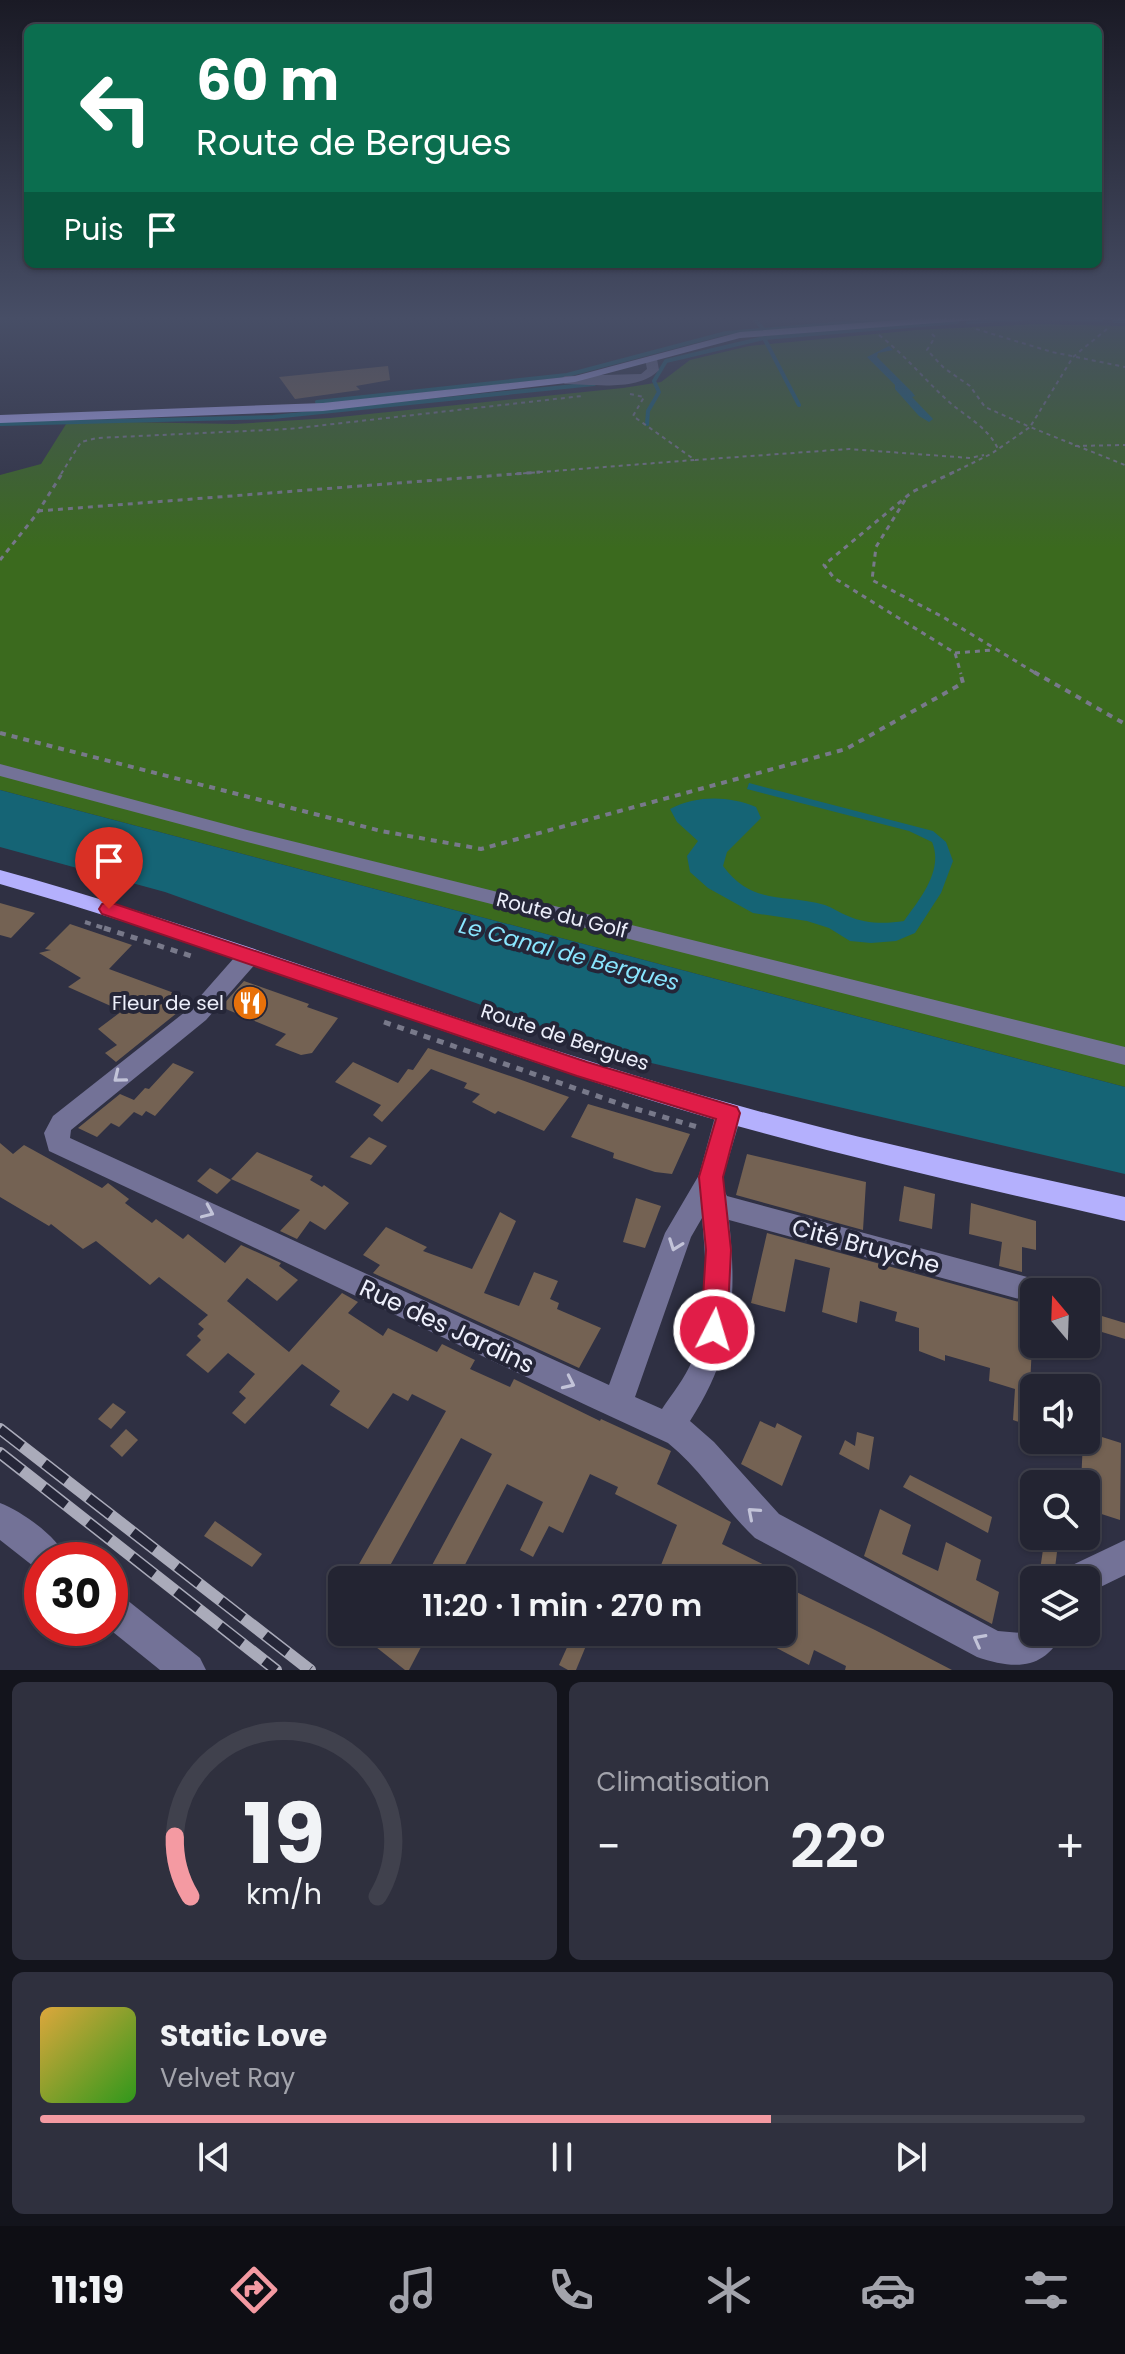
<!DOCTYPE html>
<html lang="fr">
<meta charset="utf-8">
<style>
body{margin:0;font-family:Poppins,sans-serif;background:#2f303e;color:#f1f3f6;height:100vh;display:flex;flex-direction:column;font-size:30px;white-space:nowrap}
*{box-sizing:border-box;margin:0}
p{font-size:26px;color:#a3a4ac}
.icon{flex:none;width:44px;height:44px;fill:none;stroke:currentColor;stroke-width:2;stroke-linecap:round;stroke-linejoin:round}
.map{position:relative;height:1670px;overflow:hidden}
.drawer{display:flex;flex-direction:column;gap:12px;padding:12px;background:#13141c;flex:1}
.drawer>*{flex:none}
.top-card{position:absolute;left:24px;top:24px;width:1078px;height:244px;border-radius:12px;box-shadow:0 2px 6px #0004,0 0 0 2px #40414d;background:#0b6e4f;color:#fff;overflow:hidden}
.needle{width:52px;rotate:341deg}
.controls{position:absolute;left:1020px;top:1278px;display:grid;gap:16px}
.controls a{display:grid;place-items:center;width:80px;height:80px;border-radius:12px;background:#232432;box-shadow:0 2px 6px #0004,0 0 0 2px #40414d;font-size:40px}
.speed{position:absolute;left:24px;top:1542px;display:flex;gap:16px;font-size:40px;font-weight:700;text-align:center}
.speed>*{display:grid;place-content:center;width:104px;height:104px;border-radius:50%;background:#232432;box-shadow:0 2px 6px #0004,0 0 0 2px #40414d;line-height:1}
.speed .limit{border:12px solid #d22;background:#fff;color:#111}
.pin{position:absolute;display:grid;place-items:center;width:68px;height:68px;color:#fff;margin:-82px -34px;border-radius:50% 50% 50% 0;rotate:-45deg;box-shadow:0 0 8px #0007}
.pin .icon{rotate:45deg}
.me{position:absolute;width:88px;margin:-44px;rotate:5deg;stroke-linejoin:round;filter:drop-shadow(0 0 6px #0008)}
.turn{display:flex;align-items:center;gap:28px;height:168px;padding:0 40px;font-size:36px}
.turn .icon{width:104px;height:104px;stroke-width:2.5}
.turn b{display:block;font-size:56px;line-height:68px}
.then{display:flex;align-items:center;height:76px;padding:0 40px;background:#0003;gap:16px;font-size:30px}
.big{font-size:60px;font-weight:600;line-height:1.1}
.drawer .widget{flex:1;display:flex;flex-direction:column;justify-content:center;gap:12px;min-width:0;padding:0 28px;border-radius:12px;background:#2f303e}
.drawer .dial{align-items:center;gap:0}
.dial svg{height:208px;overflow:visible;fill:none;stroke:#40414d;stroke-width:7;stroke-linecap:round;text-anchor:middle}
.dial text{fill:#f1f3f6;stroke:none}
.song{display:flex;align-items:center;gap:24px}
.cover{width:96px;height:96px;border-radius:12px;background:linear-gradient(135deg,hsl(40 70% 55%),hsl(110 70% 35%))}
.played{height:8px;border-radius:4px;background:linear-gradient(90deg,#f49aa2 70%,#40414d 70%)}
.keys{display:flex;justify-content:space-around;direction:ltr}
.heat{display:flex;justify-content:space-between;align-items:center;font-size:44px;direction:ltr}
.drawer .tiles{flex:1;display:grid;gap:12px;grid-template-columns:1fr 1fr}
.widget:last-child{grid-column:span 2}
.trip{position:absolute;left:328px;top:1566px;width:468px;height:80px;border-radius:12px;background:#232432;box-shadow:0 2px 6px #0004,0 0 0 2px #40414d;font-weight:600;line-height:80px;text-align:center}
.menu{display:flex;height:128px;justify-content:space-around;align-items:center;background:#0e0e14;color:#a3a4ac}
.menu .icon{width:56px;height:56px}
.menu .active{color:#f49aa2}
.menu b{font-size:36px;color:#f1f3f6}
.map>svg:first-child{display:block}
</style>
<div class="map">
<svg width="1125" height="1670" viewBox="0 0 1125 1670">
<rect width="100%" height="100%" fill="#2f3043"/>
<path fill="#3b6a1e" d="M 1038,324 L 1125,326 L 1125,1087 L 0,790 L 0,475 L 41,464 L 68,421 L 234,424 L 330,418 L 623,388 L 661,382 L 690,360 L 749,346 L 916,330 Z"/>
<g fill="#156475">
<path d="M 889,346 L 893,350 L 878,353 L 877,357 L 912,392 L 915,396 L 912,397 L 933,419 L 929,422 L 919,416 L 895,389 L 895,385 L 867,357 Z"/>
<path d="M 749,783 L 933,831 L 946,842 L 953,861 L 941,893 L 915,933 L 896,941 L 871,943 L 850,941 L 829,928 L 807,921 L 753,913 L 708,888 L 690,872 L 687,856 L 698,841 L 677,822 L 670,809 C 697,795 729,796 756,807 L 761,818 L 727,852 L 723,866 C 753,906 783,893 825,905 C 833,908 840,913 848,916 C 866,924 885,924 904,921 C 920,899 944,870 932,842 L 909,831 L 747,789 Z"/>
<path d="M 0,790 L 1125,1087 L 1125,1174 L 630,1058 L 165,892 L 0,847 Z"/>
</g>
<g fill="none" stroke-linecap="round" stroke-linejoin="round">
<g stroke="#156475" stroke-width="4">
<path d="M 752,316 L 763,329"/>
<path d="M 1114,321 L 1125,321"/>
<path d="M 968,322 L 1036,318 L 1101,320"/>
<path d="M 764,338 L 799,405"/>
<path d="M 317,402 L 567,375 L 726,333 L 925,316"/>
<path d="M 0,424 L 273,417 L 594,384"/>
<path d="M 647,424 L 648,411 L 659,392 L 654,381 L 666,361 L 764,338 L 957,322"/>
</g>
</g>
<g fill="#746253">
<path d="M 388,366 L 390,380 L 356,386 L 360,390 L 295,399 L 279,377 Z"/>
<path d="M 0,903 L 35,913 L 11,938 L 0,935 Z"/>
<path d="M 70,924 L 132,945 L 109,969 L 193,1000 L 116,1062 L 105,1053 L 117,1045 L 98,1029 L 122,1011 L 68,987 L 81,978 L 39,953 L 51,950 L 45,949 Z"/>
<path d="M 244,981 L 309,1004 L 307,1007 L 338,1018 L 312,1053 L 301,1055 L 275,1045 L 286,1034 L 221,1007 Z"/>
<path d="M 428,1048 L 516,1078 L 569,1097 L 544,1131 L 498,1111 L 495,1114 L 472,1102 L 480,1094 L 464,1088 L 467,1083 L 431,1069 L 382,1122 L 373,1115 L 381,1105 L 335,1082 L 353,1062 L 398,1083 L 408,1069 L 413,1070 Z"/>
<path d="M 173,1063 L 194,1072 L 155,1116 L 146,1111 L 142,1116 L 134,1112 L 119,1127 L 111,1123 L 97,1137 L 78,1128 L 120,1094 L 134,1100 L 145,1088 L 149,1089 Z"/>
<path d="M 588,1104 L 690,1134 L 672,1174 L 655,1172 L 613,1158 L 614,1153 L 571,1137 Z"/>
<path d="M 369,1137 L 387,1146 L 371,1165 L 350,1157 Z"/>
<path d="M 0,1143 L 13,1154 L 24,1145 L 102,1188 L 108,1183 L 129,1199 L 125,1203 L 152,1223 L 156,1219 L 183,1239 L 188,1234 L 225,1263 L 241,1245 L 281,1263 L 279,1266 L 298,1280 L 277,1301 L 247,1278 L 227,1301 L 289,1352 L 342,1293 L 358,1302 L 348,1313 L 383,1336 L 388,1328 L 437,1352 L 442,1344 L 475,1360 L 470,1369 L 510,1387 L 514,1379 L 600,1421 L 601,1419 L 671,1451 L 657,1484 L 731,1522 L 722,1544 L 795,1580 L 655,1580 L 677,1525 L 615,1494 L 618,1487 L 590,1474 L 563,1533 L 549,1526 L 533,1557 L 520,1550 L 543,1502 L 507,1484 L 457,1580 L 424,1580 L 492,1454 L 461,1438 L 382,1580 L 350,1580 L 446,1411 L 412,1394 L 408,1401 L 393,1393 L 368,1429 L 330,1405 L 340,1391 L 302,1364 L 245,1424 L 232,1413 L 246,1398 L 239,1392 L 255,1374 L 228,1353 L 208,1373 L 186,1355 L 201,1340 L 197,1336 L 204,1329 L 198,1324 L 208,1315 L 159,1277 L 150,1285 L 96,1241 L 83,1249 L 51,1224 L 49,1226 L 0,1197 Z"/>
<path d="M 257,1152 L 313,1176 L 310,1180 L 322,1187 L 324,1185 L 349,1203 L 325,1230 L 310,1221 L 297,1239 L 280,1231 L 300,1210 L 231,1179 Z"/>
<path d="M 747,1154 L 866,1182 L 863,1230 L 736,1195 Z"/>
<path d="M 210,1168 L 231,1180 L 217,1194 L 197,1181 Z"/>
<path d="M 904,1186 L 935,1194 L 932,1229 L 899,1221 Z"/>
<path d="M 636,1198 L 661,1206 L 645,1248 L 623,1242 Z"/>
<path d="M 971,1203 L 1036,1221 L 1036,1250 L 1022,1247 L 1022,1272 L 999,1266 L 1002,1242 L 969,1234 Z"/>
<path d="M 500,1212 L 516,1221 L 484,1293 L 519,1306 L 534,1272 L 558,1281 L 550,1299 L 559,1303 L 557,1309 L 601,1328 L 579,1368 L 373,1273 L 380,1265 L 363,1255 L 386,1227 L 427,1247 L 423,1251 L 472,1269 Z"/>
<path d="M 767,1233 L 1034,1306 L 1028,1425 L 1013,1420 L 1015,1389 L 989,1381 L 990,1368 L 945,1355 L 945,1361 L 919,1351 L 919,1328 L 895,1321 L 897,1312 L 860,1301 L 857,1323 L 822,1312 L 830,1268 L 795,1259 L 785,1312 L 751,1303 Z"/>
<path d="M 1092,1313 L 1125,1323 L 1125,1339 L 1092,1329 Z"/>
<path d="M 113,1403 L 126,1412 L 111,1429 L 98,1419 Z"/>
<path d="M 760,1421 L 775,1428 L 777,1423 L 802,1436 L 782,1486 L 741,1464 Z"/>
<path d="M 126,1429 L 138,1440 L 122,1457 L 110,1446 Z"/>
<path d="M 857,1432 L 874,1437 L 869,1470 L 839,1454 L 845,1440 L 855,1446 Z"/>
<path d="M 1086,1432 L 1121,1443 L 1120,1520 L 1086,1509 L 1086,1484 L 1081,1484 L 1083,1440 L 1086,1440 Z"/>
<path d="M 910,1475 L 992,1517 L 988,1533 L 903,1487 Z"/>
<path d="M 880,1509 L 911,1525 L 902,1554 L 938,1571 L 946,1542 L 981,1560 L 976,1580 L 999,1592 L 992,1624 L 864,1556 Z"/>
<path d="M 215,1521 L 262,1554 L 252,1567 L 204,1536 Z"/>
<path d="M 1045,1536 L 1059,1536 L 1054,1576 L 1040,1570 Z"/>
<path d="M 782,1585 L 875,1630 L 952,1670 L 845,1670 L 846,1666 L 814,1650 L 809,1665 L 767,1643 L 771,1632 L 782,1632 Z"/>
<path d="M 357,1632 L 429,1632 L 409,1670 L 405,1670 Z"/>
<path d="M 574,1632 L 588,1641 L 576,1670 L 568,1670 L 559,1665 Z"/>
</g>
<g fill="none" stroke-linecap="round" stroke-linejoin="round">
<g stroke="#78798a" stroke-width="2" stroke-dasharray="4 4" stroke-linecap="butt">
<path d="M 976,329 L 1052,352 L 1125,367"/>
<path d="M 1107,329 L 1073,357 L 1030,427 L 1125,465"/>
<path d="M 932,334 L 935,337 L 927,350 L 944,368 L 970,386 L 985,407 L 1030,427 L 991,454 L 950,474"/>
<path d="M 879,335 C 905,355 924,379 948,401 C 966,417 988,427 998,449"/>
<path d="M 630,394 L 644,397 L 633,416 L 695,460 L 849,449 L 970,458 L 984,455"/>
<path d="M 1075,446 L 1125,445"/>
<path d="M 61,474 L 81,442 L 97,438 L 289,429 L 582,396"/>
<path d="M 515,474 L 694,460"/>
</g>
<g stroke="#78798a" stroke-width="3" stroke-dasharray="5 5" stroke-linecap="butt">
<path d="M 954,472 L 912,492 L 824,565 L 834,578 L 955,653 L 961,674"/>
<path d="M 905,500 L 876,547 L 872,580 L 943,617 L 1037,674"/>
<path d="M 38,511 L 540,472"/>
<path d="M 0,560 L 36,515 L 63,472"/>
<path d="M 955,653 L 992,650"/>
</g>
<g stroke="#78798a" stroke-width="4" stroke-dasharray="6 6" stroke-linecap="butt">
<path d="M 1034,672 L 1125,724"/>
<path d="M 0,733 L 381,831 L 481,849 L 846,749 L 963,683 L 960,672"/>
<path d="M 85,922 L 110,930"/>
</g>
<g stroke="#78798a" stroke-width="5" stroke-dasharray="7 7" stroke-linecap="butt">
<path d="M 104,928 L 191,956"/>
<path d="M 384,1022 L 626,1106 L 701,1128"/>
</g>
<g fill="#737297" fill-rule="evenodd">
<path d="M 0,316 L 9,316 L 0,320 Z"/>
<path d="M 651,356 L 657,359 L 659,370 C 638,392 593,384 565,384 L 559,380 L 565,376 L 641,374 L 647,369 L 645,359 Z"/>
<path d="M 0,764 L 247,830 L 1125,1047 L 1125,1065 L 247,842 L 0,776 Z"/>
<path d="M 249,948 L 257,950 L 260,956 L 257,962 L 206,1020 L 71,1130 L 70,1138 L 609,1385 L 665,1233 L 699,1175 L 716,1113 L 720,1106 L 729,1103 L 738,1106 L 742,1113 L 721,1184 L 727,1196 L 1046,1282 L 1050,1292 L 1034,1292 L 1034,1303 L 729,1220 C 737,1298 734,1354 690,1421 L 714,1442 L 779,1514 L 998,1631 L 1022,1633 L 1034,1620 L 1034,1632 L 1063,1632 C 1045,1670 1015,1670 977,1657 L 755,1538 C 723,1508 702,1470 668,1443 C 462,1348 256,1247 49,1151 L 44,1133 L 53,1116 L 190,1008 L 241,950 ZM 702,1218 C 706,1264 711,1317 692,1361 C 685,1378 672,1394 662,1409 L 635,1397 L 691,1237 Z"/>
<path d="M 0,1503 C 23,1512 58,1537 68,1560 L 42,1560 L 42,1573 L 0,1540 Z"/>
<path d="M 1125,1540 L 1125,1575 L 1086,1594 L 1086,1580 L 1061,1580 L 1066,1568 Z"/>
<path d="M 110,1591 L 122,1596 L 200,1658 L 206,1670 L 160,1670 L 108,1628 Z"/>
</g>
<g fill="#b4b0fd" fill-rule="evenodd">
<path d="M 952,316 L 993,316 L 988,319 L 740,338 L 575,382 L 323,411 L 0,423 L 0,415 L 323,403 L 575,376 L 740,332 Z"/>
<path d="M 1084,316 L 1125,316 L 1125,320 L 1089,319 Z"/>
<path d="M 0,870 C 220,931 432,1014 650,1080 C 806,1128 966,1162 1125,1197 L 1125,1221 C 966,1184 806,1149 650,1100 C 432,1031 220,947 0,884 Z"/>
</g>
<g stroke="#aaabba" stroke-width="12">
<g id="rail">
<path d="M 0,1429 L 310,1670"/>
<path d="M 0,1453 L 276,1670"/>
</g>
</g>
<use href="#rail" stroke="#252638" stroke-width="9" stroke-dasharray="28" stroke-linecap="butt"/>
</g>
<defs><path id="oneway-chevron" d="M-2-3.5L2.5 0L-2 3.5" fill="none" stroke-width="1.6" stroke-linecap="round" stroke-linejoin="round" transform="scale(2)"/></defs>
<g stroke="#c2c3d8">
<use href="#oneway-chevron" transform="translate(119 1077) rotate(141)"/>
<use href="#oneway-chevron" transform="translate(208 1212) rotate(24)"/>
<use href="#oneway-chevron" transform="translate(675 1245) rotate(110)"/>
<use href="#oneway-chevron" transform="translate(569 1383) rotate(25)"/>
<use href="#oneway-chevron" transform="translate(753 1513) rotate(-139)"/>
<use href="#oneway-chevron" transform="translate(979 1640) rotate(-152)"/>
</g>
<linearGradient id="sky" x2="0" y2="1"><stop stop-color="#1a1a25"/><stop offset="0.58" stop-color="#474e66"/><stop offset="1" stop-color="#474e66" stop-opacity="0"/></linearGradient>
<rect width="1125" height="549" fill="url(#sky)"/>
<path fill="#e11d48" stroke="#92132f" stroke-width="2" d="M 109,902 L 587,1062 L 737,1107 L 740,1113 L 723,1177 L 731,1250 L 727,1330 L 723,1339 L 714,1343 L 705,1339 L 701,1330 L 706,1250 L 699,1177 L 716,1119 L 577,1076 L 102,914 L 99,909 L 102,904 Z"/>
<defs>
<g id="restaurant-disc" transform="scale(1.8)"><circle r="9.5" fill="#e8710a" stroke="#252638"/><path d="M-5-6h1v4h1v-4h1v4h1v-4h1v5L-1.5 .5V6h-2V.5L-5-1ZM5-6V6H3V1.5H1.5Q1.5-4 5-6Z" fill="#fff"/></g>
</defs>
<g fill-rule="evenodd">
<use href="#restaurant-disc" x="250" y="1003"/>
</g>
<g text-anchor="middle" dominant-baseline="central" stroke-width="8" stroke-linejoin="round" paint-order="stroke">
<g font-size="20" fill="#edeffb" stroke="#252638">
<text transform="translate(562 915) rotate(14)">Route du Golf</text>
<text transform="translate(565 1037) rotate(18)">Route de Bergues</text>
</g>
<g font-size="20" fill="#edeffb" stroke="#252638" text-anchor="end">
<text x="224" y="1003">Fleur de sel</text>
</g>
<g font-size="22" font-style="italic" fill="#89e6ff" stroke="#252638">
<text transform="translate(569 954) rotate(15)">Le Canal de Bergues</text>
</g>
<g font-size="24" fill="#edeffb" stroke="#252638">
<text transform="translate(866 1246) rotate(15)">Cité Bruyche</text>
<text transform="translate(447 1326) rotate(25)">Rue des Jardins</text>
</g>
</g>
</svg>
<div class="controls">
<a><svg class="needle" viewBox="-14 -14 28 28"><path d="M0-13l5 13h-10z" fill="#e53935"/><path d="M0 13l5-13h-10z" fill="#a3a4ac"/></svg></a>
<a><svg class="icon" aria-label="sound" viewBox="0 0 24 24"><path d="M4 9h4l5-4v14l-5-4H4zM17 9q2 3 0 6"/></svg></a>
<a><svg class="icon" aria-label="search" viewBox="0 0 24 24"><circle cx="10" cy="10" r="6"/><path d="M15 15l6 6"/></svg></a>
<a><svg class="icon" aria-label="layers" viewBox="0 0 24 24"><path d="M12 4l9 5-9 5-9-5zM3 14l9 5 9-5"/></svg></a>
</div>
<div class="speed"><div class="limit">30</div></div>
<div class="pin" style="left:109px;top:909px;background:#d93025"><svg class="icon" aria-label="arrive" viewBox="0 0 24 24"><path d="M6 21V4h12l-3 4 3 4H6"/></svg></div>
<svg class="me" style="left:714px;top:1330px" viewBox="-20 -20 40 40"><circle r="17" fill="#e11d48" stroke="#fff" stroke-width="3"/><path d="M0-11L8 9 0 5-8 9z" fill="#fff"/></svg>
<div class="trip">11:20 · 1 min · 270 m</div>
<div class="top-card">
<div class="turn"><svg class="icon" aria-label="left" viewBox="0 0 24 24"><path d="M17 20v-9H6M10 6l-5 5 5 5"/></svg><div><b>60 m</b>Route de Bergues</div></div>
<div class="then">Puis<svg class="icon" aria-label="arrive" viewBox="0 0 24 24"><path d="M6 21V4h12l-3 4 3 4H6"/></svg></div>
</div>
</div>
<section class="drawer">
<div class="tiles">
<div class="widget dial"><svg viewBox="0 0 100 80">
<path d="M14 69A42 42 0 1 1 86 69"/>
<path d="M14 69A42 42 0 0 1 8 46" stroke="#f49aa2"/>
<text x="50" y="56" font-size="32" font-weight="700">19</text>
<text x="50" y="72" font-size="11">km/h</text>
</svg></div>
<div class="widget"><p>Climatisation</p>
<div class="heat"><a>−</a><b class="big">22°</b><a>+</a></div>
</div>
<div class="widget">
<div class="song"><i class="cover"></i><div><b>Static Love</b><p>Velvet Ray</p></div></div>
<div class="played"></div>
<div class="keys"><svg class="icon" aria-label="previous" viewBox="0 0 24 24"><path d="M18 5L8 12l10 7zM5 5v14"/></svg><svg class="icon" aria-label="pause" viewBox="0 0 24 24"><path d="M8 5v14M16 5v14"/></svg><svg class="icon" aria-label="next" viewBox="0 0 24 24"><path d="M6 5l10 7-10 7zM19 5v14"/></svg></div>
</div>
</div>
</section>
<nav class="menu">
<b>11:19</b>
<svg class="icon active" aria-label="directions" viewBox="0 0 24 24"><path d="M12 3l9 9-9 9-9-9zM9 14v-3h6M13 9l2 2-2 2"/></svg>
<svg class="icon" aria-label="music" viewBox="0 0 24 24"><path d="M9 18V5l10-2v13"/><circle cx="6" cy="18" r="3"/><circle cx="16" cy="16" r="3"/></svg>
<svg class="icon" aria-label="phone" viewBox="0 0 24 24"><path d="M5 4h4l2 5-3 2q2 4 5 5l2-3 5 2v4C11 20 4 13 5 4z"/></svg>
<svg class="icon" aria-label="climate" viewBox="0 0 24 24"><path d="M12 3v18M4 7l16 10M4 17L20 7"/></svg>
<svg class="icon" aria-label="car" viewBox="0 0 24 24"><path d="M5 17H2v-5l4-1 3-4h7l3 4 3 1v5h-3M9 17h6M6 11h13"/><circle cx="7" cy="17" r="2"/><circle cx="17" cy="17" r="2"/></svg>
<svg class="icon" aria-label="filters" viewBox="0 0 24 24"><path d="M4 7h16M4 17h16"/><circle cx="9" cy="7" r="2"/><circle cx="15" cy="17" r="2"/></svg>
</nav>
